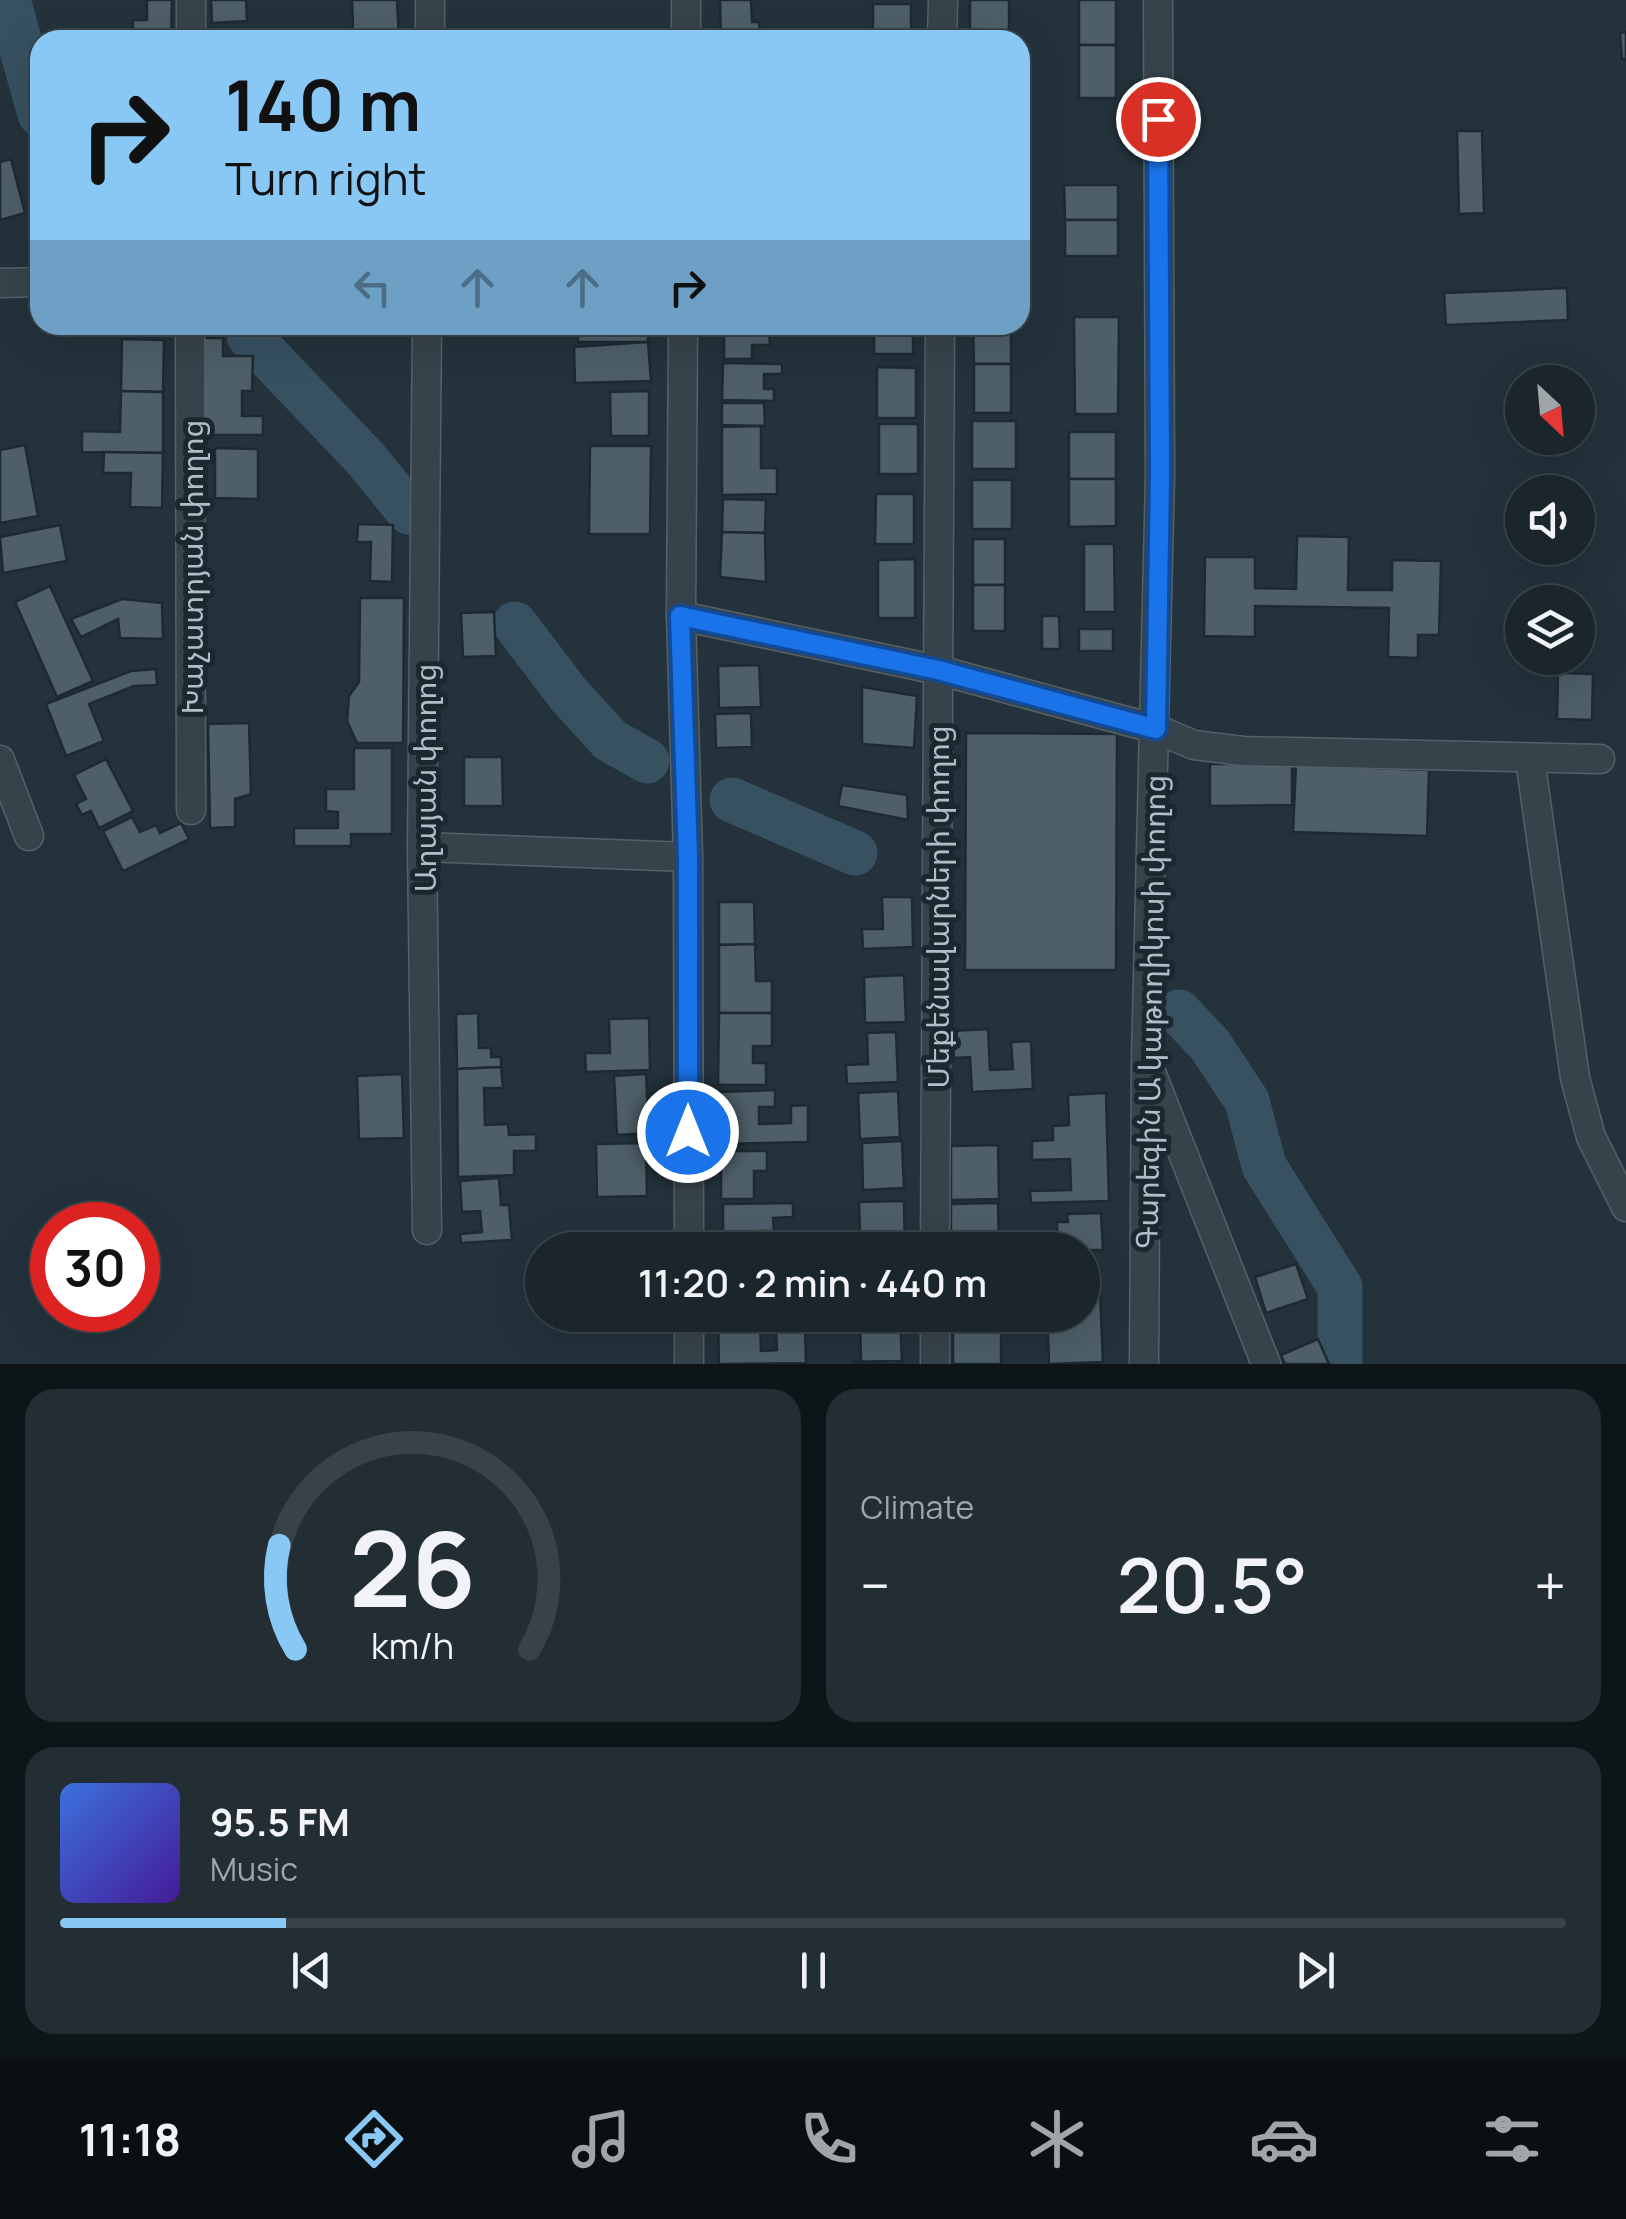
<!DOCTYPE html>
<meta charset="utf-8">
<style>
body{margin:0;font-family:Manrope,"Noto Sans Armenian",sans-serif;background:#232e34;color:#f1f3f6;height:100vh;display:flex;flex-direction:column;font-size:38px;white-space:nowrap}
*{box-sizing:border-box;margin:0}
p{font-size:32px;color:#9fa5a9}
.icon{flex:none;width:55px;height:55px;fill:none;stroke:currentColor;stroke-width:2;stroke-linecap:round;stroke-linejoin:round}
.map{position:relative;height:1364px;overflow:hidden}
.details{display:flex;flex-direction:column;gap:25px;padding:25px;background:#0e1518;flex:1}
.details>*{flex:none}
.top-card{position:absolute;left:30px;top:30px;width:1000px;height:305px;border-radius:30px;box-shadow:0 10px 40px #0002,0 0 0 2px #384348;background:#89c8f5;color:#111;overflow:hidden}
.needle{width:65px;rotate:154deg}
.tools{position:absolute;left:1505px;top:365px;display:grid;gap:20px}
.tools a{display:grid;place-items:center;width:90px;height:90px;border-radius:50%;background:#1a262c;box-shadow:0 10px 40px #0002,0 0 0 2px #384348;font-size:50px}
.speed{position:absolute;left:30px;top:1202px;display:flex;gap:20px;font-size:50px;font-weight:700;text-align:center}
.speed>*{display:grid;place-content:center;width:130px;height:130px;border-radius:50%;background:#1a262c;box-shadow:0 10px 40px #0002,0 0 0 2px #384348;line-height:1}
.speed .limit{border:15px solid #d22;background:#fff;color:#111}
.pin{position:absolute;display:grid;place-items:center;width:85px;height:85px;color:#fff;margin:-42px;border:5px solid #fff;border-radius:50%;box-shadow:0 2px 10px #0007}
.me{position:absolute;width:110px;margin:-55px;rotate:0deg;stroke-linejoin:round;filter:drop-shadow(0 0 8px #0008)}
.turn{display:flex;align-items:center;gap:35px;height:210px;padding:0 30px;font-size:45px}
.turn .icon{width:130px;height:130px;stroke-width:2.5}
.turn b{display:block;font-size:70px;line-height:85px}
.lanes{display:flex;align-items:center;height:95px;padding:0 30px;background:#0003;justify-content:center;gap:50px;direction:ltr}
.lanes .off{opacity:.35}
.big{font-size:75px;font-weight:600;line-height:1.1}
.details .card{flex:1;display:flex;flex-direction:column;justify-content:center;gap:15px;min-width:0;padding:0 35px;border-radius:30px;background:#232e34}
.details .dial{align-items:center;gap:0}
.dial svg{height:260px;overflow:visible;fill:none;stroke:#384348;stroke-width:7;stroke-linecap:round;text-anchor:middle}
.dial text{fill:#f1f3f6;stroke:none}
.song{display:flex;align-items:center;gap:30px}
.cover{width:120px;height:120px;border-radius:15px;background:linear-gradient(135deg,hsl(220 70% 55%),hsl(260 70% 35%))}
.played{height:10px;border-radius:5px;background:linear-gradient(90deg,#89c8f5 15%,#384348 15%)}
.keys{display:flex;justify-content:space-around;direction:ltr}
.heat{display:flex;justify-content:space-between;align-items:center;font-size:55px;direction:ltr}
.details .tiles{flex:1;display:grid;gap:25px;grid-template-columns:1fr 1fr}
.card:last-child{grid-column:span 2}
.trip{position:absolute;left:525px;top:1232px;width:575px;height:100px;border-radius:50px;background:#1a262c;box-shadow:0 10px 40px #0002,0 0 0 2px #384348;font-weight:600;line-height:100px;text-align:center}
.tab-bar{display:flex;height:160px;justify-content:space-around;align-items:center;background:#0a0f12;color:#9fa5a9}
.tab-bar .icon{width:70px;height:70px}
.tab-bar .selected{color:#89c8f5}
.tab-bar b{font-size:45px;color:#f1f3f6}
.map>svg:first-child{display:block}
</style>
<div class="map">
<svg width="1626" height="1364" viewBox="0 0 1626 1364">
<rect width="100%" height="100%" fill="#23323b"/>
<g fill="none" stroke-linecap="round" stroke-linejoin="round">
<g stroke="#375161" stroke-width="45">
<path d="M 8,0 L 40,114"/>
<path d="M 249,336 L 365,458 L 409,512"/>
<path d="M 515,624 L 569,695 L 610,740 L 647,761"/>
<path d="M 732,800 L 855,853"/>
<path d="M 1179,1012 L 1210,1045 L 1247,1101 L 1264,1166 L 1340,1287 L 1340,1364"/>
</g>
</g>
<g fill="#4e5f69" stroke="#1e2a32" stroke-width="2.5">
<path d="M 147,0 L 172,0 L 171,40 L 133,40 L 133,20 L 147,20 Z"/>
<path d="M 211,0 L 246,0 L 247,21 L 212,23 Z"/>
<path d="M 352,0 L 397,0 L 399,40 L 350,40 L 353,26 Z"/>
<path d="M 720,0 L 751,0 L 752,22 L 759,22 L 760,40 L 721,40 Z"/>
<rect x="970" y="0" width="39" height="30"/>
<rect x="1079" y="0" width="37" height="45"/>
<rect x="873" y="4" width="38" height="36"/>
<path d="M 215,29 L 234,30 L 234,40 L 214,40 Z"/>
<path d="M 284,30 L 300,31 L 299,40 L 264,40 L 283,40 Z"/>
<path d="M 1626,32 L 1626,59 L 1622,59 L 1620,33 Z"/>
<rect x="1079" y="45" width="37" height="53"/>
<path d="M 1457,131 L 1482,131 L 1484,213 L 1459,214 Z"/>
<path d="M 11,159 L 25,213 L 0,220 L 0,162 Z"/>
<path d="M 1064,185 L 1118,185 L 1118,220 L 1065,220 Z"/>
<rect x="1065" y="220" width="53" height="36"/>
<path d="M 1567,288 L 1568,320 L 1446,325 L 1444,293 Z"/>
<path d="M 1074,317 L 1119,317 L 1118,414 L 1075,414 Z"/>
<rect x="578" y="325" width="70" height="17"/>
<path d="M 724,325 L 769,329 L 770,345 L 752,345 L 752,359 L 724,359 Z"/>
<rect x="874" y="325" width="39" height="29"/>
<path d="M 973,325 L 1011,325 L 1011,364 L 974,364 Z"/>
<path d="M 203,338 L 223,338 L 223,356 L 253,356 L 252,391 L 242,391 L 242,416 L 263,416 L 263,435 L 202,435 Z"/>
<path d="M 122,339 L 164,340 L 163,392 L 121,391 Z"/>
<path d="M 648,342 L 651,381 L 575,383 L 574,347 Z"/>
<path d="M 723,363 L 782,364 L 782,374 L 764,374 L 764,389 L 774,389 L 774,401 L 722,400 Z"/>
<rect x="974" y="364" width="37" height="49"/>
<path d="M 877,367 L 916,368 L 916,418 L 877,418 Z"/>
<path d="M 121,391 L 163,392 L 163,453 L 82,452 L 82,431 L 120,432 Z"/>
<path d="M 649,391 L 649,436 L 611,436 L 610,392 Z"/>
<path d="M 722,403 L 764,403 L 765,426 L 722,425 Z"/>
<rect x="972" y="421" width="44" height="48"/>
<rect x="879" y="424" width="39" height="50"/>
<path d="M 761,426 L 761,468 L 777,468 L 777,494 L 722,495 L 722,427 Z"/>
<rect x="1069" y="432" width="47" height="47"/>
<path d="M 25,445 L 38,516 L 0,523 L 0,450 Z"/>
<path d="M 590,446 L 651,446 L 650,534 L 589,534 Z"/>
<path d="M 215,448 L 258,449 L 258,499 L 215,498 Z"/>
<path d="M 104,452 L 163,453 L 162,508 L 130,507 L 131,473 L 103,473 Z"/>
<path d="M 1069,479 L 1116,479 L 1116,526 L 1069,527 Z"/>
<rect x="972" y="480" width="40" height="49"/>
<path d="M 876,494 L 914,494 L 914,544 L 875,544 Z"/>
<path d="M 723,499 L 766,500 L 765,533 L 722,532 Z"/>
<path d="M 358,524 L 393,525 L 392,582 L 370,581 L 371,542 L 357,542 Z"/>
<path d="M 60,525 L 67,561 L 3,573 L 0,537 Z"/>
<path d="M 722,532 L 765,533 L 766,582 L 720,577 Z"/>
<path d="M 1297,536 L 1349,537 L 1348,590 L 1392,590 L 1392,560 L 1441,561 L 1439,635 L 1418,635 L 1418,658 L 1388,657 L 1389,608 L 1255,606 L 1255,637 L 1204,636 L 1205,557 L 1255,557 L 1255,588 L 1296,589 Z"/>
<rect x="973" y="539" width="32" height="46"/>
<path d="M 1084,544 L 1114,544 L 1115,612 L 1084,612 Z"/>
<path d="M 915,559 L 915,618 L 878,618 L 878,560 Z"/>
<rect x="973" y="585" width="32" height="46"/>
<path d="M 50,586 L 93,681 L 57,697 L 15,602 Z"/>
<path d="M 360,598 L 404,598 L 403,743 L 357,743 L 347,721 L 349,696 L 359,682 Z"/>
<path d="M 122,599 L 162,603 L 163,639 L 120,638 L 118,619 L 81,637 L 71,619 Z"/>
<path d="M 494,612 L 496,656 L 463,657 L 461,613 Z"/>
<path d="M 1042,616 L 1059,616 L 1060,649 L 1042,649 Z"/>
<rect x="1079" y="629" width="34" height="22"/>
<path d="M 759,665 L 761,707 L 719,708 L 718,666 Z"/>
<path d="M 156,669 L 157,685 L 134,686 L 89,704 L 104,741 L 66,756 L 46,704 L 131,671 Z"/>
<path d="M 1558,673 L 1593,674 L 1592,720 L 1557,719 Z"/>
<path d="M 862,687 L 917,696 L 914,748 L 862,744 Z"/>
<path d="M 751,713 L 752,747 L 716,748 L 715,714 Z"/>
<path d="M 249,723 L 251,794 L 235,799 L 235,827 L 210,828 L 208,724 Z"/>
<path d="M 966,733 L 1117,734 L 1116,970 L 965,970 Z"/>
<path d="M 354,748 L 392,748 L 392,834 L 351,834 L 351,846 L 294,846 L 294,828 L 338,828 L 338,812 L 326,811 L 326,789 L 354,789 Z"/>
<path d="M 464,757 L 502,757 L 503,806 L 464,806 Z"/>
<path d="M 106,759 L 133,811 L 99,828 L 91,811 L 82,815 L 76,804 L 86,799 L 74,775 Z"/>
<path d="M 1210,764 L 1292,764 L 1292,805 L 1210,806 Z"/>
<path d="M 1296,765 L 1429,770 L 1427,836 L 1293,832 Z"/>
<path d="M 842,785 L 907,795 L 908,820 L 838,806 Z"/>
<path d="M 132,817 L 140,832 L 156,825 L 160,833 L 181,823 L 189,839 L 123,871 L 103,831 Z"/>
<path d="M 882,897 L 912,897 L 913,947 L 863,949 L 862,929 L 883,929 Z"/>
<path d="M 719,902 L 754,902 L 755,944 L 719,945 Z"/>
<path d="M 755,944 L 756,981 L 772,981 L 772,1013 L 719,1013 L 719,945 Z"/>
<path d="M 904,975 L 906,1022 L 865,1023 L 864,977 Z"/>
<path d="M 478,1013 L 479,1048 L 491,1048 L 491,1057 L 501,1057 L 501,1067 L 457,1069 L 456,1014 Z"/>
<path d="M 719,1013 L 772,1013 L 772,1046 L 753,1046 L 753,1063 L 766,1063 L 766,1085 L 718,1085 Z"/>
<path d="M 649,1018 L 650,1070 L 586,1072 L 585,1053 L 610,1053 L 609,1019 Z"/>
<path d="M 988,1029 L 990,1070 L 1013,1069 L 1011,1042 L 1031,1041 L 1033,1089 L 972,1092 L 970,1057 L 954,1058 L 953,1031 Z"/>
<path d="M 896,1032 L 898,1082 L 847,1084 L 846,1065 L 868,1064 L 867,1033 Z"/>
<path d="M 501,1067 L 503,1088 L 484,1088 L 485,1125 L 508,1124 L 509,1135 L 536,1134 L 536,1151 L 514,1151 L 514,1175 L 458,1177 L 457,1069 Z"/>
<path d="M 402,1074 L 404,1138 L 359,1139 L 357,1076 Z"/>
<path d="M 646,1074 L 649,1133 L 617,1135 L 614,1076 Z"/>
<path d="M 775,1090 L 775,1107 L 759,1107 L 759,1124 L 791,1123 L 791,1106 L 808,1105 L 808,1142 L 721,1144 L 720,1092 Z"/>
<path d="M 898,1091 L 900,1137 L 860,1139 L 858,1093 Z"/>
<path d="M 1106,1093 L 1109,1201 L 1031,1203 L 1030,1191 L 1071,1190 L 1070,1159 L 1032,1160 L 1032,1141 L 1053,1140 L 1053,1126 L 1069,1125 L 1068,1095 Z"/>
<path d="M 902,1141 L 904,1188 L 863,1190 L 862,1143 Z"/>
<path d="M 646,1143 L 647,1196 L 597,1197 L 596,1144 Z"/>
<path d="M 998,1145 L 999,1199 L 951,1200 L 951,1146 Z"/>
<path d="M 721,1151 L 767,1151 L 767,1171 L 754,1171 L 754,1199 L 721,1199 Z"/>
<path d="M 499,1178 L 501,1205 L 509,1205 L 512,1240 L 461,1243 L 460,1234 L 482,1232 L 480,1211 L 462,1212 L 460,1181 Z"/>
<path d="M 904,1201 L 905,1250 L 839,1250 L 839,1235 L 860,1235 L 859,1202 Z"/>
<path d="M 793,1203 L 793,1217 L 773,1218 L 774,1231 L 758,1231 L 758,1247 L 723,1247 L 723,1204 Z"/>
<path d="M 998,1203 L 999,1250 L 951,1250 L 951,1204 Z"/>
<path d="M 1101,1213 L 1103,1250 L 1058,1250 L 1057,1222 L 1068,1222 L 1067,1214 Z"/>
<path d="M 1296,1264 L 1308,1299 L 1266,1313 L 1255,1277 Z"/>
<path d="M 1099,1268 L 1103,1362 L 1049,1364 L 1048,1332 L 1062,1331 L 1062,1315 L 1082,1315 L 1082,1269 Z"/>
<path d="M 718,1315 L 760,1315 L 761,1351 L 777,1350 L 776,1330 L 805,1329 L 806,1363 L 719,1364 Z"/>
<path d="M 869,1315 L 900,1315 L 902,1361 L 861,1362 L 860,1316 Z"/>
<path d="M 1001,1318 L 1001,1364 L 953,1364 L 953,1319 Z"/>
<path d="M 1318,1339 L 1329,1364 L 1285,1364 L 1281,1355 Z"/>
<path d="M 902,1361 L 902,1364 L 855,1364 L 855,1362 Z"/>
</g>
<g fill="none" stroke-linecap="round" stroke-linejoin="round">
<g stroke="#556169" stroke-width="31">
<g id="minor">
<path d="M 191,40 L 191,0"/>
<path d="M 430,40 L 430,0"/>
<path d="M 686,40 L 686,0"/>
<path d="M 942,40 L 943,0"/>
<path d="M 0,283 L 40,282"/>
<path d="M 190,325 L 191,810"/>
<path d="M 427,325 L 422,847 L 427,1230"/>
<path d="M 683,325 L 681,616 L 688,857 L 689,1250"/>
<path d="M 681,616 L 938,670 L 1156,729 L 1194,745 L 1243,751 L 1600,759"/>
<path d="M 1530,759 L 1575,1078 L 1591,1137 L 1626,1207"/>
<path d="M 0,760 L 29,836"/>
<path d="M 422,847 L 688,857"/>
<path d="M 1152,1075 L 1266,1364"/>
<path d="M 935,1250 L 940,325"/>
<path d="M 689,1315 L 689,1364"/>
<path d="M 935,1364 L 935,1315"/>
<path d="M 1144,1364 L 1146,1060 L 1160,475 L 1158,0"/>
</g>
</g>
<use href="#minor" stroke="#37434b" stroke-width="28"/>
</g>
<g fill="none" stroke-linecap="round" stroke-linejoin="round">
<g stroke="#114b97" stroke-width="25">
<path id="route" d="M 688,1132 L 688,857 L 680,616 L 938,670 L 1156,729 L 1160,474 L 1158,119"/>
</g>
<use href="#route" stroke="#1a73e8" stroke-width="18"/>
</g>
<g text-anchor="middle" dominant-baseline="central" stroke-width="10" stroke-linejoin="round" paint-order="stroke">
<g font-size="30" fill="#b2bec7" stroke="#1c2830">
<text transform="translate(191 567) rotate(-90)">Խաչատրյան փողոց</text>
<text transform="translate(424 778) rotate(-90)">Աղայան փողոց</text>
<text transform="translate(937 907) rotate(-90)">Մեքենավարների փողոց</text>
<text transform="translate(1150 1012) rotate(-89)">Գարեգին Ա կաթողիկոսի փողոց</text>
</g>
</g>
</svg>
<div class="tools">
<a><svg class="needle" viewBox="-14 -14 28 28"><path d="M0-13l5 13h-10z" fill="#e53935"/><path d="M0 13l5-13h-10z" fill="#9fa5a9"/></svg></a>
<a><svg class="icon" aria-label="sound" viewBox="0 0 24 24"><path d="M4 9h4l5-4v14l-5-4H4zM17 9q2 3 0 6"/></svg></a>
<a><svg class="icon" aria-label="layers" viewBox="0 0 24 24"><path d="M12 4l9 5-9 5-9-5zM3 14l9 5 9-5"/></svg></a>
</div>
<div class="speed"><div class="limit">30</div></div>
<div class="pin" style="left:1158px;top:119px;background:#d93025"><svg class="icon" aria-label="arrive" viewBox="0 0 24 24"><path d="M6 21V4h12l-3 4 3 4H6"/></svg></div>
<svg class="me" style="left:688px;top:1132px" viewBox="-20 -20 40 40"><circle r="17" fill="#1a73e8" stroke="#fff" stroke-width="3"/><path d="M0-11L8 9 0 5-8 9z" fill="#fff"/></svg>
<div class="trip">11:20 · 2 min · 440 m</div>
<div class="top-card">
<div class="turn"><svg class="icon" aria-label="right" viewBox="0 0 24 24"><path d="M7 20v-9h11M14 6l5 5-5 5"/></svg><div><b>140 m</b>Turn right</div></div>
<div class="lanes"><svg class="icon off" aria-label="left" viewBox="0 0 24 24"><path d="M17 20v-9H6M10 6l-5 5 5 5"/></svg><svg class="icon off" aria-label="ahead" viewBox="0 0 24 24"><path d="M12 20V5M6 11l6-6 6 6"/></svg><svg class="icon off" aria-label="ahead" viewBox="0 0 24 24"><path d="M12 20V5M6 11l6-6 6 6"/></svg><svg class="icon" aria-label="right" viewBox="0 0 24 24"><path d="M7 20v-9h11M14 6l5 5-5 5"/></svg></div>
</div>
</div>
<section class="details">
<div class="tiles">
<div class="card dial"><svg viewBox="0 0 100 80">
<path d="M14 69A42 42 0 1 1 86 69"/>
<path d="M14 69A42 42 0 0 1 9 37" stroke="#89c8f5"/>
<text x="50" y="56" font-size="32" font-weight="700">26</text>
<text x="50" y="72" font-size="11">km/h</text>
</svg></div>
<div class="card"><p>Climate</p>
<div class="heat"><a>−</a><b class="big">20.5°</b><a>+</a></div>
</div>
<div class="card">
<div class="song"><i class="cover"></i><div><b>95.5 FM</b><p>Music</p></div></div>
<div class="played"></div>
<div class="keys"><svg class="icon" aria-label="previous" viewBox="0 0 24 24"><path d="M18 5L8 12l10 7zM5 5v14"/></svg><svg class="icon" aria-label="pause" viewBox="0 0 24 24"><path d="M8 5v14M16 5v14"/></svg><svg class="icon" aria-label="next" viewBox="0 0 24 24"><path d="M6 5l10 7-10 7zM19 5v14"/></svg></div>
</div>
</div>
</section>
<nav class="tab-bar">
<b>11:18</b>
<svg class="icon selected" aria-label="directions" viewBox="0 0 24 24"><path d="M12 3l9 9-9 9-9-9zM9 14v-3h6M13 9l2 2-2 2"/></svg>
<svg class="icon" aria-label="music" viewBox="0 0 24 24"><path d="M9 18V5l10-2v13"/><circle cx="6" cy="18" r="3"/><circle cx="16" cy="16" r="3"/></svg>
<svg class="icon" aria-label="phone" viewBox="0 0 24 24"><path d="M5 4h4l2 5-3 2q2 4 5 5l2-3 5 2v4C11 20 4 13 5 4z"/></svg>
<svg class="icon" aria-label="climate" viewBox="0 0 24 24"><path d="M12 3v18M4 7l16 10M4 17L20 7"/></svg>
<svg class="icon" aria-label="car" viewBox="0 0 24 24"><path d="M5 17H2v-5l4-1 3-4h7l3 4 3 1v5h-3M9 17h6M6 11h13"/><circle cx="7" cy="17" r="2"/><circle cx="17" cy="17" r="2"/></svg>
<svg class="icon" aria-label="filters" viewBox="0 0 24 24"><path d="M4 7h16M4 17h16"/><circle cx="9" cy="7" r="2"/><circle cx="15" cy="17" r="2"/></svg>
</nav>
